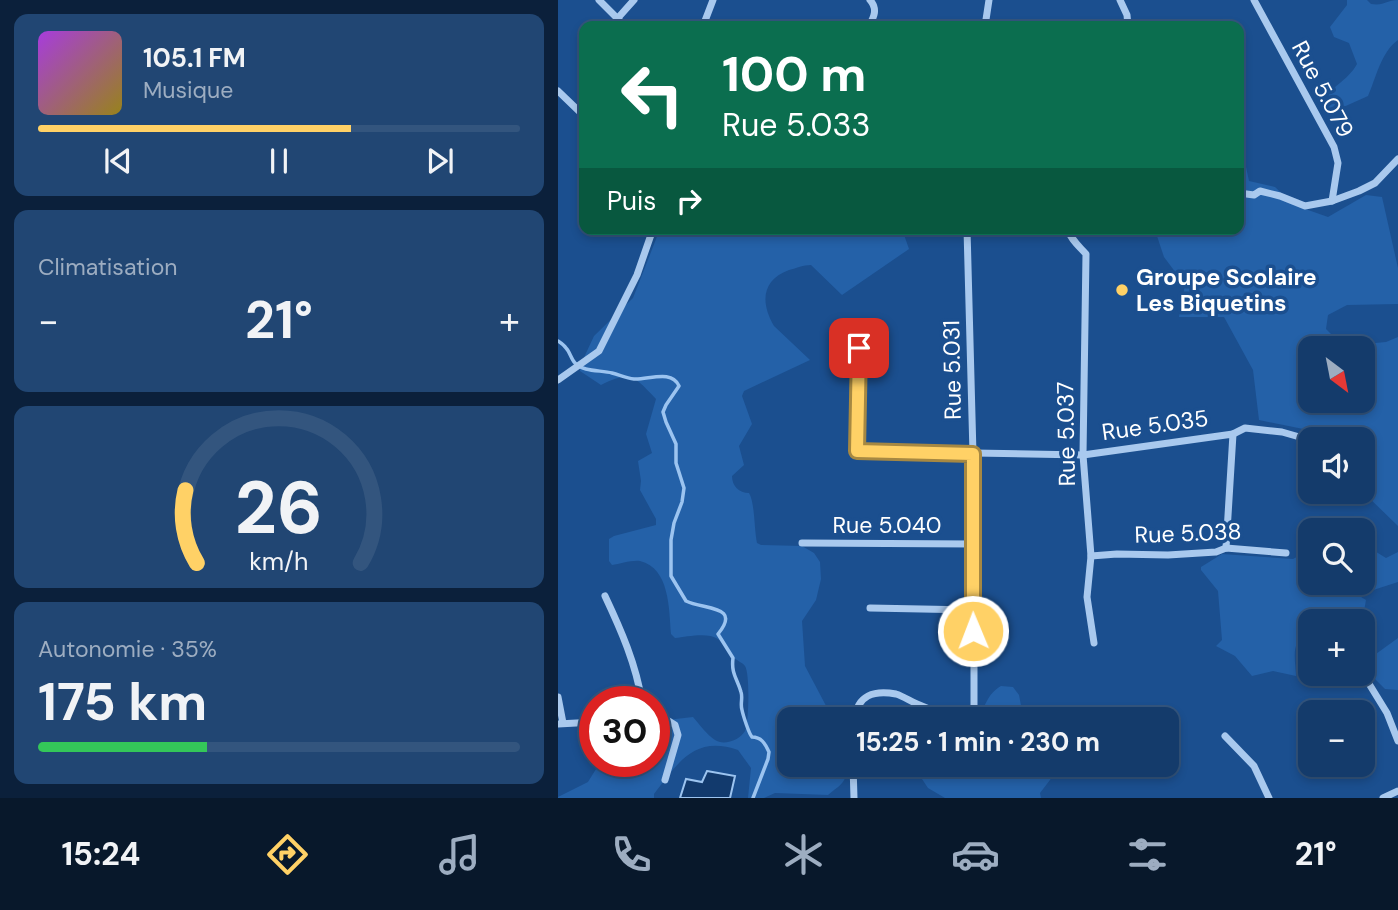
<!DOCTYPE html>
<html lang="fr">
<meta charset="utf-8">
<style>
body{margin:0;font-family:"DM Sans",sans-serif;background:#214673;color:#f1f3f6;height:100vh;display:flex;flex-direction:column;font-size:26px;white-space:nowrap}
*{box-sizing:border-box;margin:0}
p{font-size:23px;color:#9dadc1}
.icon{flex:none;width:38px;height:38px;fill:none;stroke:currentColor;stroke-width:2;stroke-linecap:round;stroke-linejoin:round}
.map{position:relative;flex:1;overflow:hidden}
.sheet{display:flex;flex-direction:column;gap:14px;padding:14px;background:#0b203b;width:558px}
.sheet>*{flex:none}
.banner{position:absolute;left:21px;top:21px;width:665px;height:214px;border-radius:14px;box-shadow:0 4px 10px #0003,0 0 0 2px #33557e;background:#0b6e4f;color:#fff;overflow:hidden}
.needle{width:46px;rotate:148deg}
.tools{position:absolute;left:740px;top:336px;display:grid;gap:14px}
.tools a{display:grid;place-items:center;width:77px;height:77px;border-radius:14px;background:#143b6b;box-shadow:0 4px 10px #0003,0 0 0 2px #33557e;font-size:35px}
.speed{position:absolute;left:21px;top:686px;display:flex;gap:14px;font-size:35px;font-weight:700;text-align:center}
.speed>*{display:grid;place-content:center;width:91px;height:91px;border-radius:50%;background:#143b6b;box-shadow:0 4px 10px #0003,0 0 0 2px #33557e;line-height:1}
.speed .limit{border:10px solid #d22;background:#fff;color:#111}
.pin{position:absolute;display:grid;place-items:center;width:60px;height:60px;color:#fff;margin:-30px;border-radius:14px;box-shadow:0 4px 10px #0006}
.me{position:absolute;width:77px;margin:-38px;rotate:359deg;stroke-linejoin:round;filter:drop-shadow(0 0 5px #0008)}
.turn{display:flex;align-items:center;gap:24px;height:147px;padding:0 28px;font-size:32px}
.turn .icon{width:91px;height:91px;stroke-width:2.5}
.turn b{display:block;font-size:49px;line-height:60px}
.then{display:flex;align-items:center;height:66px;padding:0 28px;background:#0003;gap:14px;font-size:26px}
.big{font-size:52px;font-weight:700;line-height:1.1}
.sheet .card{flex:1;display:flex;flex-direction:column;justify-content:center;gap:10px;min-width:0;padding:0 24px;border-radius:14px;background:#214673}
.sheet .dial{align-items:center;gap:0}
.dial svg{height:182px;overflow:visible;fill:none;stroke:#33557e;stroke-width:7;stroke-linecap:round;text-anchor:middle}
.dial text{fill:#f1f3f6;stroke:none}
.song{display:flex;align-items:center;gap:21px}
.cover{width:84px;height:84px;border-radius:10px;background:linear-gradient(135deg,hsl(280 70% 55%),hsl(50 70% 35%))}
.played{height:7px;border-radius:4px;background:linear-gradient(90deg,#ffd166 65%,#33557e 65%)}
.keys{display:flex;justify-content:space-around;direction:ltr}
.heat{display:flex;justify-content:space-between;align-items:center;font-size:38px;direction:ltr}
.charge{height:10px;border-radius:5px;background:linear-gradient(90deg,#34c759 35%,#33557e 0)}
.trip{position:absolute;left:219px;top:707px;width:402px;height:70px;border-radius:14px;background:#143b6b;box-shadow:0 4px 10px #0003,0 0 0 2px #33557e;font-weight:700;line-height:70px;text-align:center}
.menu{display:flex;height:112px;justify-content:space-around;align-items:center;background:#08182b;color:#9dadc1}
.menu .icon{width:49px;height:49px}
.menu .current{color:#ffd166}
.menu b{font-size:32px;color:#f1f3f6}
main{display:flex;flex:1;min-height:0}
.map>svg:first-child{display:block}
</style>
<main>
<section class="sheet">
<div class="card">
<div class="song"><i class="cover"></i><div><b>105.1 FM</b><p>Musique</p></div></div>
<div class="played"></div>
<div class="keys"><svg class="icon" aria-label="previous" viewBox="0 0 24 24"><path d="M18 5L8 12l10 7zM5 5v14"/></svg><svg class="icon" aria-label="pause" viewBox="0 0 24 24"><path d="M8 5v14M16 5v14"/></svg><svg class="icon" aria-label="next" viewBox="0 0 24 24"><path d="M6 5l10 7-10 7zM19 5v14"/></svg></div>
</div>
<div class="card"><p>Climatisation</p>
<div class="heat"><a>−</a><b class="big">21°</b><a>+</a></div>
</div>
<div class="card dial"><svg viewBox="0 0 100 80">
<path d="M14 69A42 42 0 1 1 86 69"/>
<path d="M14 69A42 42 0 0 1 9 37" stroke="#ffd166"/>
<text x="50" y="56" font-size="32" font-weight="700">26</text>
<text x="50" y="72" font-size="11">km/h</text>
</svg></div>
<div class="card"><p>Autonomie · 35%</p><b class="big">175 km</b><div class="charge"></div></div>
</section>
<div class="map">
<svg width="840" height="798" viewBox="0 0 840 798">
<rect width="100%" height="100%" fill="#1b4f8f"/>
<g fill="#2461a8" fill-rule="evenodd">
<path d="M 789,0 L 809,0 L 813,4 C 827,6 828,0 840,0 L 840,40 C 823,52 818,78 810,96 L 781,109 L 768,109 L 764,104 C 772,86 789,82 799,64 L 791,43 L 776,37 L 772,27 L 789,5 Z"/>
<path d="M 681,134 L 691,181 L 717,187 L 736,205 L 770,217 L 808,195 L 824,197 L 840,268 L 840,304 L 789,305 L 770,315 L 768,329 L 785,346 L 828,342 L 840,337 L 840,526 L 805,492 L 805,439 L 773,439 L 766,427 L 765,433 L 701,420 L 695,370 L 666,317 L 621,317 L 627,285 L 606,257 L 599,236 L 607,229 L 681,229 ZM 752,348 L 805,348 L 805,401 L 752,401 Z"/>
<path d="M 102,229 L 344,229 L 351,249 L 284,295 L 253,265 C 245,265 239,268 231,270 C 204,280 202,302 216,326 L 252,360 L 186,391 L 184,396 L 194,424 L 181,446 L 186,465 L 174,476 C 174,486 181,493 191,493 C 197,503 196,529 199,543 L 203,545 L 244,546 L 256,553 L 262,562 L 263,579 L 258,600 L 244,621 L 247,666 L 275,719 L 231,719 L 231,765 L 287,765 C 291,782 282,785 270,795 L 217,793 L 206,798 L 190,798 L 193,768 L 180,750 C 136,735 120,763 96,794 L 96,798 L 0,798 L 0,797 L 30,782 L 43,761 L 96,761 L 96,726 L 109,720 L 135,717 C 141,724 149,735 157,740 C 166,746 182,740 187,731 C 191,723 192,673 187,666 C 184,662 177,660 174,656 C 169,651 166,643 160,639 C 149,632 129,637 117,638 L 113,634 C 111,610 112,568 82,561 C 73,560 62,564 54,565 L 51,561 L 51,539 L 56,536 L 98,525 L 98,519 L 82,490 L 83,481 L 80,461 L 94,453 L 88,434 L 98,399 C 76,376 73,370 43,385 L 22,371 L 22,366 L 36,336 L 75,298 Z"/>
<path d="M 752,550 L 752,583 L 805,583 L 805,551 L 815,550 L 828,558 L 840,552 L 840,582 L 806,593 L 803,597 L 808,600 L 804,621 L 777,621 L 774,618 L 768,621 L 752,621 L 752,630 C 732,642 737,655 738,676 L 715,671 L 694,676 L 677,656 L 658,646 L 664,640 L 660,591 L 643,570 L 643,567 L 664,554 L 735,559 Z"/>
<path d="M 840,638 L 840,690 L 827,689 L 817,679 L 809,665 L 811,659 Z"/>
<path d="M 443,686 L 455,687 L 461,695 L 465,716 L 467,719 L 419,719 C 428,706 429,694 443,686 Z"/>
<path d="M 359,765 L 495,765 L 495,776 L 482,793 L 483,798 L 387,798 L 370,788 L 364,779 Z"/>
</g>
<path fill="#123a6d" stroke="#9cc4f0" stroke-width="2" d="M 149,771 L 177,776 L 172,798 L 122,798 L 128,779 L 144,782 Z"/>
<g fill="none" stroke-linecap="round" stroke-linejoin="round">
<path stroke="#9cc4f0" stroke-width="3.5" d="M 0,341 C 3,343 6,345 8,348 C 12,352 13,359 17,363 C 25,372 43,370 54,373 C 62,375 68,378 76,379 C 90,380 114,369 121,386 L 108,405 L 105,412 L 108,422 L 118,444 L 118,463 L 126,488 L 124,502 L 116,523 L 113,540 L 113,576 L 128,601 C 146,610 184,605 160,634 L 175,658 C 173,674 179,678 183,692 C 185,698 182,704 184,710 C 185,715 191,734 194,737 C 203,737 207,743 211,752 L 210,759 L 195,798"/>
<g stroke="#a9c9ee" stroke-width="7">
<path d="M 41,0 L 67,26"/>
<path d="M 562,0 L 569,15 L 570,26"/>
<path d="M 696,0 L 776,147 L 780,163 L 774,201"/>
<path d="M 59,19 L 76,0"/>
<path d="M 145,26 L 155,0"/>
<path d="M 311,26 C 316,17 320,9 312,0"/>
<path d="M 427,26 L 431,0"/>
<path d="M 0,91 L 26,116"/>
<path d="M 681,193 L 696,195 L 702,191 L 722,196 L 747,206 L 774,201 L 801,191 L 817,183 L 840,159"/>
<path d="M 409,229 L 415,454 L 416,652 L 416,710 L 413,719"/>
<path d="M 510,229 C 512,239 521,246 528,254 L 525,455 L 533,556 L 529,597 L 536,643"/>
<path d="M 301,347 L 299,451 L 525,455 L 675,434 L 668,548"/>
<path d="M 0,380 L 41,351 L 79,275 L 95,229"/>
<path d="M 675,434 L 687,428 L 724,432 L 752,440"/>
<path d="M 244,543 L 415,544"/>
<path d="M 533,556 L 559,554 L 610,555 L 658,552 L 668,548 L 728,553"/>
<path d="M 47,596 C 63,630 78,664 84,702"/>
<path d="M 312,608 L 415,610"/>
<path d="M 805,674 L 829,713 L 840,741"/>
<path d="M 0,697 L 5,723"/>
<path d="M 297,719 C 299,695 316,690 338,694 C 345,696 352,701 359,704 C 371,709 383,714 396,719"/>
<path d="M 96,720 L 109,720 L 117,725 L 120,735 L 107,780"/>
<path d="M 0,724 L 37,722"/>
<path d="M 667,736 L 696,766 L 711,798"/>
<path d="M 295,765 L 296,798"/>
<path d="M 825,798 L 840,791"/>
</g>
</g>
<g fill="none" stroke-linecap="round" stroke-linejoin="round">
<g stroke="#a68842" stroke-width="18">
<path id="route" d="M 301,348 L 299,451 L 415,454 L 415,631"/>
</g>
<use href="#route" stroke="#ffd166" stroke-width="12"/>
</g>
<circle fill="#ffd166" stroke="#1b4f8f" stroke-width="2.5" cx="564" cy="290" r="7"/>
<g text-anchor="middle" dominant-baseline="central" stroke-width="7" stroke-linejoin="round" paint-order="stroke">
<g font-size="23" fill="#fff" stroke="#1b4f8f">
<text transform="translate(765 89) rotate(62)">Rue 5.079</text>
<text transform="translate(394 370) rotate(-91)">Rue 5.031</text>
<text transform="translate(597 425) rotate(-8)">Rue 5.035</text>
<text transform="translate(508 434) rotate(-91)">Rue 5.037</text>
<text x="329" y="525">Rue 5.040</text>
<text transform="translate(630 533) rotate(-2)">Rue 5.038</text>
</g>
<g font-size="23" font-weight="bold" fill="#fff" stroke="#1b4f8f" text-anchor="start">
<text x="578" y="277">Groupe Scolaire<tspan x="578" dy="26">Les Biquetins</tspan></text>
</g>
</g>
</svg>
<div class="tools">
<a><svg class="needle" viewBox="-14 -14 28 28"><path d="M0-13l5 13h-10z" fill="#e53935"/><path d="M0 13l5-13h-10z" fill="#9dadc1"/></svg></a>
<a><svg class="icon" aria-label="sound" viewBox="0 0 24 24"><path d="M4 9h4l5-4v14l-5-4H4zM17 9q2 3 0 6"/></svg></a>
<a><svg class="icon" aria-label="search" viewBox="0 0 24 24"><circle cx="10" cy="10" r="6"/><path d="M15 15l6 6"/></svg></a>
<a>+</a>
<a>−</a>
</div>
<div class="speed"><div class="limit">30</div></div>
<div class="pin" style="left:301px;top:348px;background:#d93025"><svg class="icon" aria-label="arrive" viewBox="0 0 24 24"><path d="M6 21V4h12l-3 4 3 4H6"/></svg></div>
<svg class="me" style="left:415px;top:631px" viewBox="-20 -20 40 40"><circle r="17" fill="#ffd166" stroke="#fff" stroke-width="3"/><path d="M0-11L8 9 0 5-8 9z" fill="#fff"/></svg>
<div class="trip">15:25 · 1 min · 230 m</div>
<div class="banner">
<div class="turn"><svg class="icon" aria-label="left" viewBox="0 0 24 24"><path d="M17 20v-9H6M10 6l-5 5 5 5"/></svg><div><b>100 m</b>Rue 5.033</div></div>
<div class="then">Puis<svg class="icon" aria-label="right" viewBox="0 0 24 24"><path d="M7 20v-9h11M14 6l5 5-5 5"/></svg></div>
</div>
</div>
</main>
<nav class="menu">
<b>15:24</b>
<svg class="icon current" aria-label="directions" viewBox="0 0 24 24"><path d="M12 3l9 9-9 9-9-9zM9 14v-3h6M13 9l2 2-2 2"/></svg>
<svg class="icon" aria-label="music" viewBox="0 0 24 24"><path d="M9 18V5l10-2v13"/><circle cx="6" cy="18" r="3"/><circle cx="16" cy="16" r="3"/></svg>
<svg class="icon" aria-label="phone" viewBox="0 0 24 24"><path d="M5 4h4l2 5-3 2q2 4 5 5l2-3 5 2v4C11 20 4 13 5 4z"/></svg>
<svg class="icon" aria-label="climate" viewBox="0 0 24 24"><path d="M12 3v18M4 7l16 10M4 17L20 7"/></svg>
<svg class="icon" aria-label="car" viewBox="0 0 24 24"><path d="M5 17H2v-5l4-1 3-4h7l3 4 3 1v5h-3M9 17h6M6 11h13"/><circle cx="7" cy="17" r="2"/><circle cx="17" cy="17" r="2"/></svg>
<svg class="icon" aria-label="filters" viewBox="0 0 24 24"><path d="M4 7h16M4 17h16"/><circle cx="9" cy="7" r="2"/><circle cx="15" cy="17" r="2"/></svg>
<b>21°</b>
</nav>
